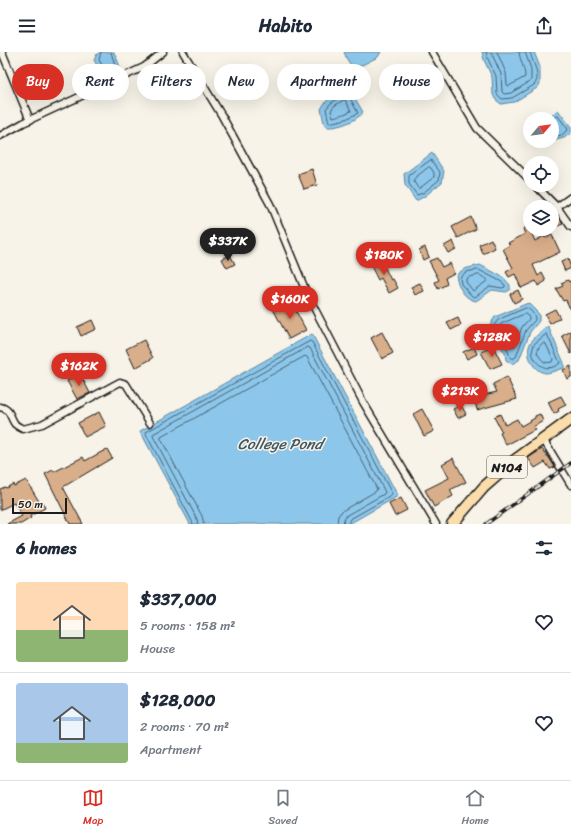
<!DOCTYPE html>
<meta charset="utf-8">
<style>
:root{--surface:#fff;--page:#f6f6f7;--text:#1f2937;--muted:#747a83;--line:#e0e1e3;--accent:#d93025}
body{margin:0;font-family:Sriracha,sans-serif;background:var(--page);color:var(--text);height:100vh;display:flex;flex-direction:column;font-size:15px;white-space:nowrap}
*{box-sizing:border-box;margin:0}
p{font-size:13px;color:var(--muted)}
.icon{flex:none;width:22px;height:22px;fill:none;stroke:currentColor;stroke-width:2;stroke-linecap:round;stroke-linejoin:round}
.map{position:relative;height:472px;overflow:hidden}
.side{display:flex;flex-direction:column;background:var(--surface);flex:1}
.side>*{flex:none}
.banner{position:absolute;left:12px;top:12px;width:547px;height:36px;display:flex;gap:8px}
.needle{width:26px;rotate:61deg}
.controls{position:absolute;left:523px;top:60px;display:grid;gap:8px}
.controls a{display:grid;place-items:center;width:36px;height:36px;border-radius:50%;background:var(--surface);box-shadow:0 4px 16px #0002;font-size:20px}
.scale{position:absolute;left:12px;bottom:10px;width:55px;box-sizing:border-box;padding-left:4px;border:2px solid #1c1c1c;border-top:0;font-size:11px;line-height:14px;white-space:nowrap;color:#1c1c1c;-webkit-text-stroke:3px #f7f3e8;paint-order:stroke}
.price{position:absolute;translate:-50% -34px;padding:0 9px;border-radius:14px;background:var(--accent);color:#fff;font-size:13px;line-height:26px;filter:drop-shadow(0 1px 2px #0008)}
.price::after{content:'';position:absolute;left:50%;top:24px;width:12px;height:9px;margin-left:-6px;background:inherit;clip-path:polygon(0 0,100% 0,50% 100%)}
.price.current{background:#222;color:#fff}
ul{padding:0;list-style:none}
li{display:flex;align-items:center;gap:12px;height:100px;padding:0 16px}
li+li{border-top:1px solid var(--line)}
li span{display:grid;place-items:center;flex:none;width:112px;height:80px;border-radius:4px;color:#555}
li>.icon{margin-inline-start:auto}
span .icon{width:48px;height:48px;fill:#fffc;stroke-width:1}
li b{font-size:17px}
h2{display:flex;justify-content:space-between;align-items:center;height:48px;padding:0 16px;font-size:17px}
.tag{padding:0 14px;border-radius:18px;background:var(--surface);box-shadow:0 4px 16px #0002;font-size:14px;line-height:36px}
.tag.current{background:var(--accent);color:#fff}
header{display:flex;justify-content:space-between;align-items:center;height:52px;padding:0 16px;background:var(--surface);font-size:18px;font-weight:700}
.tab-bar{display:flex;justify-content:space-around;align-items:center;height:56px;border-top:1px solid var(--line);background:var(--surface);font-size:11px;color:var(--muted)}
.tab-bar a{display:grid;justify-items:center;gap:2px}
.tab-bar .current{color:var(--accent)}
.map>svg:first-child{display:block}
.water{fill:#8cc7eb;stroke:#5f8398}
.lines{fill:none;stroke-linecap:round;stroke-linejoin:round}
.shore{stroke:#49606f;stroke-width:1}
.building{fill:#d9ae8a;stroke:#1c1c1c}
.minor-casing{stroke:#1c1c1c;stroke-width:9}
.trunk-casing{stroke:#1c1c1c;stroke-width:13}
.minor{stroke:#f7f3e8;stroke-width:6}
.trunk{stroke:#fbddab;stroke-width:10}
.rail-casing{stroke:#1c1c1c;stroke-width:3.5}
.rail{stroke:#f7f3e8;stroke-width:2;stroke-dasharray:6;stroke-linecap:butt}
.labels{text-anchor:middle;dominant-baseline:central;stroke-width:3;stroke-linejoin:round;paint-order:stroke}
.shield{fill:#f7f3e8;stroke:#5e5c59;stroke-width:1}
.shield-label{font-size:13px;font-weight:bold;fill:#1c1c1c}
.water-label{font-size:15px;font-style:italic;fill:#435864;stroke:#f7f3e8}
</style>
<header><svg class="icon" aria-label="menu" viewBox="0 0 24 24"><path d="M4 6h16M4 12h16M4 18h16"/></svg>Habito<svg class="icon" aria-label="share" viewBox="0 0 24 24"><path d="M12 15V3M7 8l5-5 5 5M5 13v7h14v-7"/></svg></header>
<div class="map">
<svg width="571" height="472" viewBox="0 0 571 472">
<rect width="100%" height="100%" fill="#f7f3e8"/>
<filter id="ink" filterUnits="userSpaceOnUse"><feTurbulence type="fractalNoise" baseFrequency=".025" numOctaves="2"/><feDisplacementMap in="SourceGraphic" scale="8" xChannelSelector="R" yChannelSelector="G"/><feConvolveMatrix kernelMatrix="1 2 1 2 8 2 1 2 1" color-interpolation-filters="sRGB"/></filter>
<g filter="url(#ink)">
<!-- water -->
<g class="water">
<path d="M101 0H114L121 17 118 22 108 27 103 24 94 8 97 2Z"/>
<path d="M344 0H381L378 5 358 15C349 15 347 7 344 0Z"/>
<path d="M482 0H534L540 15V32L537 36 514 50 501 52 496 48 493 43 492 25 484 8Z"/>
<path d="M345 36 353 43 363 60C357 69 338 76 327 75L324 71 321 57 326 49Z"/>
<path d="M558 58 571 75V81L564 86 549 90 548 89H552V67H546Z"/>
<path d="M432 101 444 119 442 130 425 144 416 149 405 133 404 122Z"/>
<path d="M480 213 503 225 510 233V238L506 240 492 238 476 249C464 247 458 235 456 223L464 217Z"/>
<path d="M528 251 539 262V269L530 280 519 308 512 312 506 308 505 301 489 277 491 271 495 265Z"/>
<path d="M548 274 564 311V316C559 317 551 321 546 321 533 320 525 302 530 292 533 285 543 279 548 274Z"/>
<path d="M312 282 398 444 349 472H190L140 379Z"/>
</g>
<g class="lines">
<!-- shore -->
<g class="shore">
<path d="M101 0 99 8 106 20 109 22 115 19 116 17 111 0"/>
<path d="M486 0 488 7 496 24 497 42 502 47 512 46 534 33C542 24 532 10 530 0"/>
<path d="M491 0 501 22 502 40 504 42 511 41 531 29V17L525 0"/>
<path d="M497 0 506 21 507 33 509 34 525 25C525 16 520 9 519 0"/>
<path d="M345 42 350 46 358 61 346 67 329 71 326 57 330 52Z"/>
<path d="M344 48 346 49 351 59 344 62 333 65 331 59 333 55Z"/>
<path d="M552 67 556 64H558L568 77 562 83 552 85"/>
<path d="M431 108 440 120 439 128 423 141 417 143 409 132V124Z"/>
<path d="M429 115 431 116 434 121V125L420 136H418L414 130V127Z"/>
<path d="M479 218 500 229 505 233V235L502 236 490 234 475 245 472 244 461 232 460 225 466 220Z"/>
<path d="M479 223 487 227V229L473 239 466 230V227L469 225Z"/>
<path d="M526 256C531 257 535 263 535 268L526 278 516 305 512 307 510 305 508 299 494 277V273L498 268Z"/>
<path d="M525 262 529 265V267L522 275 515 294 512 295 499 275 501 272Z"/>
<path d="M547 282 560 311C548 321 535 314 532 300L534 292 545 283Z"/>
<path d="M543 291 546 292 553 307 552 310C543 312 542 308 537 301L539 295Z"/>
<path d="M193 472 192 469 146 382V380L310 289 312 290 392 442 391 444 350 467 348 472"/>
<path d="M198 472 197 467 153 384V382L308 295 310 296 385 440 384 442 347 463 344 467 343 472"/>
<path d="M204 472 202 464 161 387V385L305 304 307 305 377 437 376 439 342 459 338 464 337 472"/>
</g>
</g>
<!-- building -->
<g class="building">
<path d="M312 117 317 133 304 137 298 122Z"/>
<path d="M557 162 563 172 555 175 552 169V164Z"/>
<path d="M471 165 476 177 458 186 452 175Z"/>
<path d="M530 173V178L535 189 544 184 545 186 552 183 560 200 533 213 538 224 542 221 546 229 538 234 536 229 521 236 515 222 509 225 506 220 513 216 503 197 510 193 508 191 525 182 523 177Z"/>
<path d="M491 187 495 196 483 202 479 193Z"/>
<path d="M453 189 456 197 448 201 444 194Z"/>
<path d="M425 195 429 205 423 208 419 198Z"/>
<path d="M230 203 235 212 227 216 222 207Z"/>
<path d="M437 206 442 215 450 211 454 221 445 226 447 232 438 237 435 230 439 228 429 209Z"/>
<path d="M568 207 571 216 565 219 561 210Z"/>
<path d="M381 208 391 228 393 227 398 236 389 241 381 226 378 228 371 214Z"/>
<path d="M568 228 569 230 571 229V259L566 248 563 249 556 237 563 234 561 231Z"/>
<path d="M420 231 424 239 415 243 411 235Z"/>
<path d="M518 238 522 247 514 251 510 242Z"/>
<path d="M290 248 306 278 289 287 273 257Z"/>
<path d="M555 257 560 266 550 272 545 262Z"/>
<path d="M458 266 461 273 451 278 447 271Z"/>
<path d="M92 268 96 277 81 284 77 275Z"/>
<path d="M571 279V302L562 284Z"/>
<path d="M382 280 393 301 382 307 371 286Z"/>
<path d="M144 288 153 306 135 316 126 297Z"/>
<path d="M493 294 502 312 490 317 481 300Z"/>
<path d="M474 295 477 302 467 307 463 300Z"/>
<path d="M571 314V325L567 327 563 318Z"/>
<path d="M80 322 90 341 77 347 67 329Z"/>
<path d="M507 325 517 347 477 358 474 345 497 340 493 332Z"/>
<path d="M561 344 566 353 558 357 559 359 554 362 548 350Z"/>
<path d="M461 353 466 362 458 366 453 357Z"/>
<path d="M422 357 434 379 424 384 413 362Z"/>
<path d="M99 360 106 374 85 385 78 371Z"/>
<path d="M500 362 505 373 517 367 521 374 535 366V364L540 362 543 369 533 375 535 378 506 393 500 381 502 380 494 365Z"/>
<path d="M107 397 112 406 63 435 83 472H70L45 422 53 418 54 420 83 405 85 409Z"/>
<path d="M542 397 547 404H548L555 415 550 417 545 410 535 416 528 406Z"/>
<path d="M453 406 466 430 450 438 453 444 434 455 425 438 449 426 442 412Z"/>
<path d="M26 428 40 451 42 450 45 456 30 464 31 466 21 472H7L22 464 14 451 0 458V437L5 435 6 436 13 432 14 434Z"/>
<path d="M401 446 407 458 395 464 389 452Z"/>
</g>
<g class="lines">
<defs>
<g id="minor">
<path d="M2 0 30 68"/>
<path d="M183 0 222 64 270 152 307 242 363 350 436 472"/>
<path d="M432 0 477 76 530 128"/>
<path d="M0 84 23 71 144 15 163 0"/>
<path d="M535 133 557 155 571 175"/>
<path d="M557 155 571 145"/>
<path d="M0 355C11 357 10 366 15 372 17 374 21 376 23 377L42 372 120 330 126 332 150 371"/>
<path d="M543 387 571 433"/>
</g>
<path id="trunk" d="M452 472 484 435 515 408 571 367"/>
</defs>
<!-- minor casing -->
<use href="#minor" class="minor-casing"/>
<!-- trunk casing -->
<use href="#trunk" class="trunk-casing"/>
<!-- minor -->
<use href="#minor" class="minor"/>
<!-- trunk -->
<use href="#trunk" class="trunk"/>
<defs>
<path id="rail" d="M486 472 571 411"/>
</defs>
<!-- rail casing -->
<use href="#rail" class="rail-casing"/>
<!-- rail -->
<use href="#rail" class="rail"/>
</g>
</g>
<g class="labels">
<!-- shield labels -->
<rect class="shield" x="487" y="404" width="40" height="22" rx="3"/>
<g class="shield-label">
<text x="507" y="415">N104</text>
</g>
<!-- water labels -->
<g class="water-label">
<text x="280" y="392">College Pond</text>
</g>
</g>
</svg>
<div class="controls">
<a><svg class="needle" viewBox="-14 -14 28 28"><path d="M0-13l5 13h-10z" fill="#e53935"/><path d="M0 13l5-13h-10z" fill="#747a83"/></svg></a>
<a><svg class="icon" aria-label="locate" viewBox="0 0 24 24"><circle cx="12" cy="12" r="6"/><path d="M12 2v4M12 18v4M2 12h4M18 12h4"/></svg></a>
<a><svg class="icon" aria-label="layers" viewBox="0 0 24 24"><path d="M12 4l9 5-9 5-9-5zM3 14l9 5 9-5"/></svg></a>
</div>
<div class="scale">50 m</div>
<b class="price current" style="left:228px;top:210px">$337K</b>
<b class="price" style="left:384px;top:224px">$180K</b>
<b class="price" style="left:290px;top:268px">$160K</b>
<b class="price" style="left:492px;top:306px">$128K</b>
<b class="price" style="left:79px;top:335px">$162K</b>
<b class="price" style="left:460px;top:360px">$213K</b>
<div class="banner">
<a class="tag current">Buy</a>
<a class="tag">Rent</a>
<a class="tag">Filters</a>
<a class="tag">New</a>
<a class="tag">Apartment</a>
<a class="tag">House</a>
</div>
</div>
<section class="side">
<h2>6 homes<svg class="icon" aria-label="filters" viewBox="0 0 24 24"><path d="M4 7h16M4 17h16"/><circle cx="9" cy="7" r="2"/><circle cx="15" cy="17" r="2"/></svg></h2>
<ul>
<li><span style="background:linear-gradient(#ffd9b3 60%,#8fb573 0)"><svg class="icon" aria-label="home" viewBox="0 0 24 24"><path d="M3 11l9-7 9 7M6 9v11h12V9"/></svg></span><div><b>$337,000</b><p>5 rooms · 158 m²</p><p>House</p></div><svg class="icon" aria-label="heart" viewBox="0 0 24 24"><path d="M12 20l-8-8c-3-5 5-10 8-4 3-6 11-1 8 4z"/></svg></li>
<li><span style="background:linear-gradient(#a9c7e8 75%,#8fb573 0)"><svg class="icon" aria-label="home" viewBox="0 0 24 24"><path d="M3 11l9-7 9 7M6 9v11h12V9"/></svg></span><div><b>$128,000</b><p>2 rooms · 70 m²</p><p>Apartment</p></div><svg class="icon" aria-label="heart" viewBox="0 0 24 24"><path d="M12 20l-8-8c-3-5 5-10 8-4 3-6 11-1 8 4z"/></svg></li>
</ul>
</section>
<nav class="tab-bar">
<a class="current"><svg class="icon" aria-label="map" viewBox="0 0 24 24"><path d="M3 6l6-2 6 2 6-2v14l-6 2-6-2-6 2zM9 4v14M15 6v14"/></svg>Map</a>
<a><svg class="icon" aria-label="saved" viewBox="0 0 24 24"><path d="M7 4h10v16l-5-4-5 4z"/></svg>Saved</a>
<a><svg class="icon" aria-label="home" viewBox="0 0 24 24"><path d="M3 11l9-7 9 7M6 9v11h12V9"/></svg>Home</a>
</nav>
